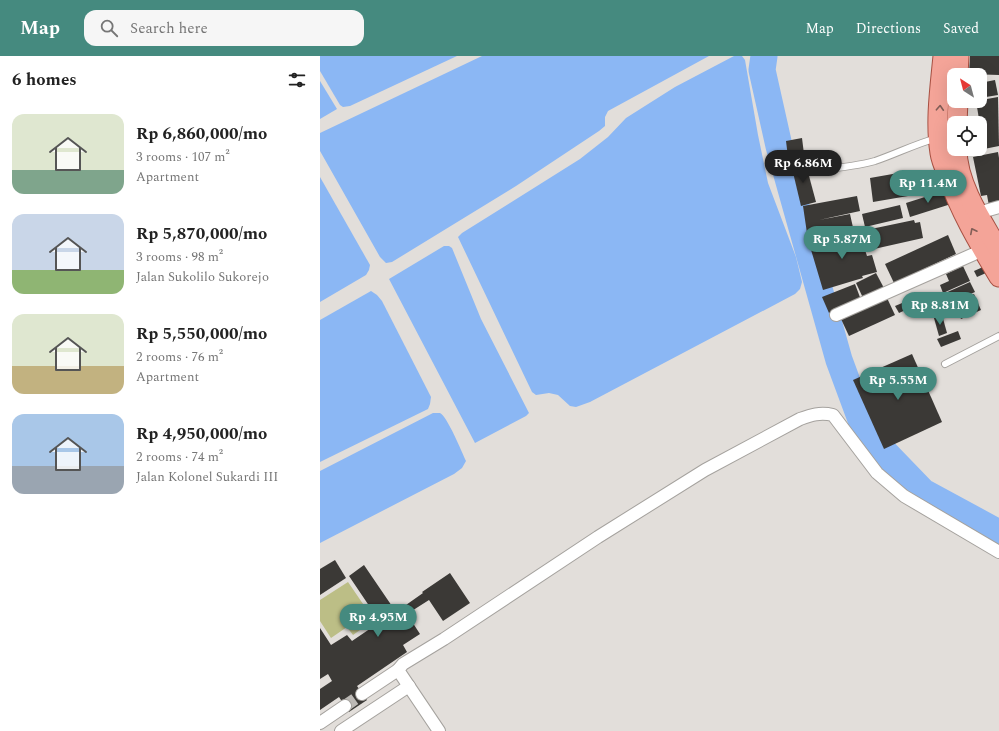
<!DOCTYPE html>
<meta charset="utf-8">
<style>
:root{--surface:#fff;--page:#f6f6f6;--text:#222;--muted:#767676;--accent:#458a7f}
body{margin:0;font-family:Spectral,serif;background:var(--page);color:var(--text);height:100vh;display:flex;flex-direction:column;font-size:15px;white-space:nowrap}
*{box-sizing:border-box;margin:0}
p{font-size:13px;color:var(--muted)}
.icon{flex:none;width:22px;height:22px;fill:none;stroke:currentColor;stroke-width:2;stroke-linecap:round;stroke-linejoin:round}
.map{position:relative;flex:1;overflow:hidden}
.side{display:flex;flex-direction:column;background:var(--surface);width:320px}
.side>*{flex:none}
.needle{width:26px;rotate:324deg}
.buttons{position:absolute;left:627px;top:12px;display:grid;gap:8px}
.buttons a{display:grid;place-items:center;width:40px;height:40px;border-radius:8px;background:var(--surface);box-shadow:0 4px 16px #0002;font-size:20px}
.price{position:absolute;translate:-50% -34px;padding:0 9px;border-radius:14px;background:var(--accent);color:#fff;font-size:13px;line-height:26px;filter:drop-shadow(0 1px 2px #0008)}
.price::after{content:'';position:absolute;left:50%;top:24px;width:12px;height:9px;margin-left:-6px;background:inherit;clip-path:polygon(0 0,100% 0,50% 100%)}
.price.current{background:#222;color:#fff}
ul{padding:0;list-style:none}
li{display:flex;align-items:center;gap:12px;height:100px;padding:0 12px}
li span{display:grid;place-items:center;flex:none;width:112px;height:80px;border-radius:12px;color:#555}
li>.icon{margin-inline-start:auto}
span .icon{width:48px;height:48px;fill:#fffc;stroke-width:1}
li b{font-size:17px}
h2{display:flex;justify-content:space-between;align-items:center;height:48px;padding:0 12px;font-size:17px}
header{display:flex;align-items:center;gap:24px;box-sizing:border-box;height:56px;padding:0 20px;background:var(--accent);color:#fff}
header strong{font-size:19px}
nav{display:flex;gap:22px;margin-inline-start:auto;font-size:14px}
.search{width:280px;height:36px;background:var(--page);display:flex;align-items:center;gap:10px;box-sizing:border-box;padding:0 14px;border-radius:12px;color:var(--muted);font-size:15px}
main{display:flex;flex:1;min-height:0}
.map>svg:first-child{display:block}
.green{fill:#bcbe86}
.water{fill:#8bb7f4}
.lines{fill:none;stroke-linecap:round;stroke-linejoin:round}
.river{stroke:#8bb7f4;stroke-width:27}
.building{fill:#3b3936}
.street-tunnel{stroke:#bcb9b5;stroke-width:12;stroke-dasharray:12 6;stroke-linecap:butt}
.lane-casing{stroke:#a5a29e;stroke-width:8}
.street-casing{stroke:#a5a29e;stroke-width:14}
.primary-casing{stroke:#a75042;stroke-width:21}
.lane{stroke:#fff;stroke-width:6}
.street{stroke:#fff;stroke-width:12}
.primary{stroke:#f4a498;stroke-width:19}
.oneway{stroke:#825e57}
</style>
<header>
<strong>Map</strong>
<div class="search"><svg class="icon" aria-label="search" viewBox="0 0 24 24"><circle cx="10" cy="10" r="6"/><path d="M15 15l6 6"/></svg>Search here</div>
<nav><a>Map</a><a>Directions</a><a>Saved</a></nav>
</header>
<main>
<section class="side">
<h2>6 homes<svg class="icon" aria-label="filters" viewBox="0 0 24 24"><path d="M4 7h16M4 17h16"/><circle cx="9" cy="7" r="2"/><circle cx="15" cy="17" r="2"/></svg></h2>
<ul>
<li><span style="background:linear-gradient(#dfe7d0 70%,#7fa58c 0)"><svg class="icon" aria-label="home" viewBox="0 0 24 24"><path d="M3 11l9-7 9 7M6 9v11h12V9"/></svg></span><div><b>Rp 6,860,000/mo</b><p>3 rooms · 107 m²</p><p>Apartment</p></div></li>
<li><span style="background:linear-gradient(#c9d6e8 70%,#8fb573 0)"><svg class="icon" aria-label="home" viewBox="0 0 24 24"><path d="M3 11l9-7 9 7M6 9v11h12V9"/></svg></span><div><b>Rp 5,870,000/mo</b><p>3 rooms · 98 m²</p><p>Jalan Sukolilo Sukorejo</p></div></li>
<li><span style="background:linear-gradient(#dfe7d0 65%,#c2b280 0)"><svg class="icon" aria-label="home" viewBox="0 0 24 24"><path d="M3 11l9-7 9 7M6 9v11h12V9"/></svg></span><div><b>Rp 5,550,000/mo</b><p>2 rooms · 76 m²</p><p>Apartment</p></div></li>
<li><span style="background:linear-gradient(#a9c7e8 65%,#9aa5b1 0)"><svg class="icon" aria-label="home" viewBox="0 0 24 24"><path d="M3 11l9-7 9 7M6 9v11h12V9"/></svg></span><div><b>Rp 4,950,000/mo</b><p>2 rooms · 74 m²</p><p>Jalan Kolonel Sukardi III</p></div></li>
</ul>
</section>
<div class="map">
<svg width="679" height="675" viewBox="0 0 679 675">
<rect width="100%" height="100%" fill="#e2deda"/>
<!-- green -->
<path class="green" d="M28 526 54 564 33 579 27 571 11 582 0 565V544Z"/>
<!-- water -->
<g class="water">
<path d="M0 0H137L30 50 23 51 20 49 0 15Z"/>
<path d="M162 0H389L288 55 285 61V70L279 75 196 130 72 206 66 207 60 201 0 95V77Z"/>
<path d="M414 0H422L425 4 438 79 448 127 476 201 482 226 480 233 475 238 270 346 256 351 250 350 238 339 229 337 216 339 212 336 138 181 142 177 260 103 288 81 306 62 355 31Z"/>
<path d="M0 25 17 53 0 63Z"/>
<path d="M0 121 50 209 49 214 46 219 0 246Z"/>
<path d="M124 190H129L132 192 161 263 209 357 206 360 155 387 69 223Z"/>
<path d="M51 235 57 239 62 245 111 341 110 348 108 353 0 406V264Z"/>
<path d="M113 357C115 357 117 357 120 357 127 360 142 396 146 405L142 412 134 418 0 487V415Z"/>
</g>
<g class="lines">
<!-- river -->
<path class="river" d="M444 0 442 14 459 90 519 304 546 377 603 436 679 477"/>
</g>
<!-- building -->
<g class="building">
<path d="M650 0H679V19L649 18Z"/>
<path d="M675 24 678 39 660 42V27Z"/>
<path d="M678 41 679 90 664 93 656 45Z"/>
<path d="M482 82 484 98 468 101 466 85Z"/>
<path d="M678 96 679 102V148L669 150 667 139 661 140 653 101Z"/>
<path d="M485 105 496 146 481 150 471 108Z"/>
<path d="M584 116 588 140 553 146 550 122Z"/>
<path d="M627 134 631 148 590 161 586 147Z"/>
<path d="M537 140 540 155 499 164 530 158 534 176 488 184 483 150Z"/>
<path d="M580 149 583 162 545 171 542 158Z"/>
<path d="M594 164 595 167 600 166 603 182 554 193 551 173Z"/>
<path d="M539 176 547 200 552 199 557 216 542 220 543 222 536 224 503 234 489 187Z"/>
<path d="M628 179 636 198 574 227 565 208Z"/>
<path d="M643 210 650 225 623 237 620 229 629 225 626 218Z"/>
<path d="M663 211 666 217 657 221 654 215Z"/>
<path d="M556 217 565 234 544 244 536 227Z"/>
<path d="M650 226 655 236 628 248 623 238Z"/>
<path d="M535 228 541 244 509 257 502 241Z"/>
<path d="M654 238 661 254 641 263 638 255 642 253 638 245Z"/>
<path d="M567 242 575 259 529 280 521 263Z"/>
<path d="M616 244 619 249 599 258 597 253Z"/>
<path d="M587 245 590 252 579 257 575 250Z"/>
<path d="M638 247 641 253 634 256 631 251Z"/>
<path d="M622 259 627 277 619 280 614 262Z"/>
<path d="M638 275 641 283 621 291 617 283Z"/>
<path d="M592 298 622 366 564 393 533 324Z"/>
<path d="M15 504 26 522 0 539V513Z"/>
<path d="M44 509 76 556 103 537 102 536 130 517 150 547 123 565 109 544 87 558 100 578 83 589 87 596 37 630 47 644 29 656 19 641 0 654V633L12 625 8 618 0 623V572L11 589 27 579 32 585 60 566 29 520Z"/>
</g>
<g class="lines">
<!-- street-tunnel -->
<path class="street-tunnel" d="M25 650 42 638"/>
<defs>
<g id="lane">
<path d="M499 114C518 112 537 110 555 105 576 98 595 88 617 82"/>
<path d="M625 308 679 280"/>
</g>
<g id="street">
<path d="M658 157 679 151"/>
<path d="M516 259 663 194"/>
<path d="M42 638 78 614"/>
<path d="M0 667 25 650"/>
<path d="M21 675 89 630"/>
<path d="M119 675 78 614 83 608 124 583 278 481 385 414 480 363C491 359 500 356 513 359L557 417 584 440 679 496"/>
</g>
<g id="primary">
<path d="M623 0C620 31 615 66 620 97 621 104 624 111 627 118 639 154 659 188 679 221"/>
<path d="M638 19 639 0"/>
<path d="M637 67 638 45"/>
<path d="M637 93C637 127 662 165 679 194"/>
</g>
</defs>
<!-- lane casing -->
<use href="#lane" class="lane-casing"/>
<!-- street casing -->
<use href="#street" class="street-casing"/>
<!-- primary casing -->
<use href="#primary" class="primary-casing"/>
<!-- lane -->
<use href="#lane" class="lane"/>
<!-- street -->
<use href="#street" class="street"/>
<!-- primary -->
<use href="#primary" class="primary"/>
</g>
<!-- one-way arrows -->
<defs><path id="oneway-chevron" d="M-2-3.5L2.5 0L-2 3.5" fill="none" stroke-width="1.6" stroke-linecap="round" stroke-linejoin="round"/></defs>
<g class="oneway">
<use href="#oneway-chevron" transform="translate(620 52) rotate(-87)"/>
<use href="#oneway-chevron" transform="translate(653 175) rotate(-117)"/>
</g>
</svg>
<div class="buttons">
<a><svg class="needle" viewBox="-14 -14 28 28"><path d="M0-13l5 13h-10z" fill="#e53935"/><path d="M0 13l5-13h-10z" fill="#767676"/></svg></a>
<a><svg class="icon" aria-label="locate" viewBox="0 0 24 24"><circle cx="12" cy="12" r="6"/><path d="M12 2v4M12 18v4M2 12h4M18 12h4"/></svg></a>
</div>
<b class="price current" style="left:483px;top:128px">Rp 6.86M</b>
<b class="price" style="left:608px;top:148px">Rp 11.4M</b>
<b class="price" style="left:522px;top:204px">Rp 5.87M</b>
<b class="price" style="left:620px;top:270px">Rp 8.81M</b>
<b class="price" style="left:578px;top:345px">Rp 5.55M</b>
<b class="price" style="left:58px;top:582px">Rp 4.95M</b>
</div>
</main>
